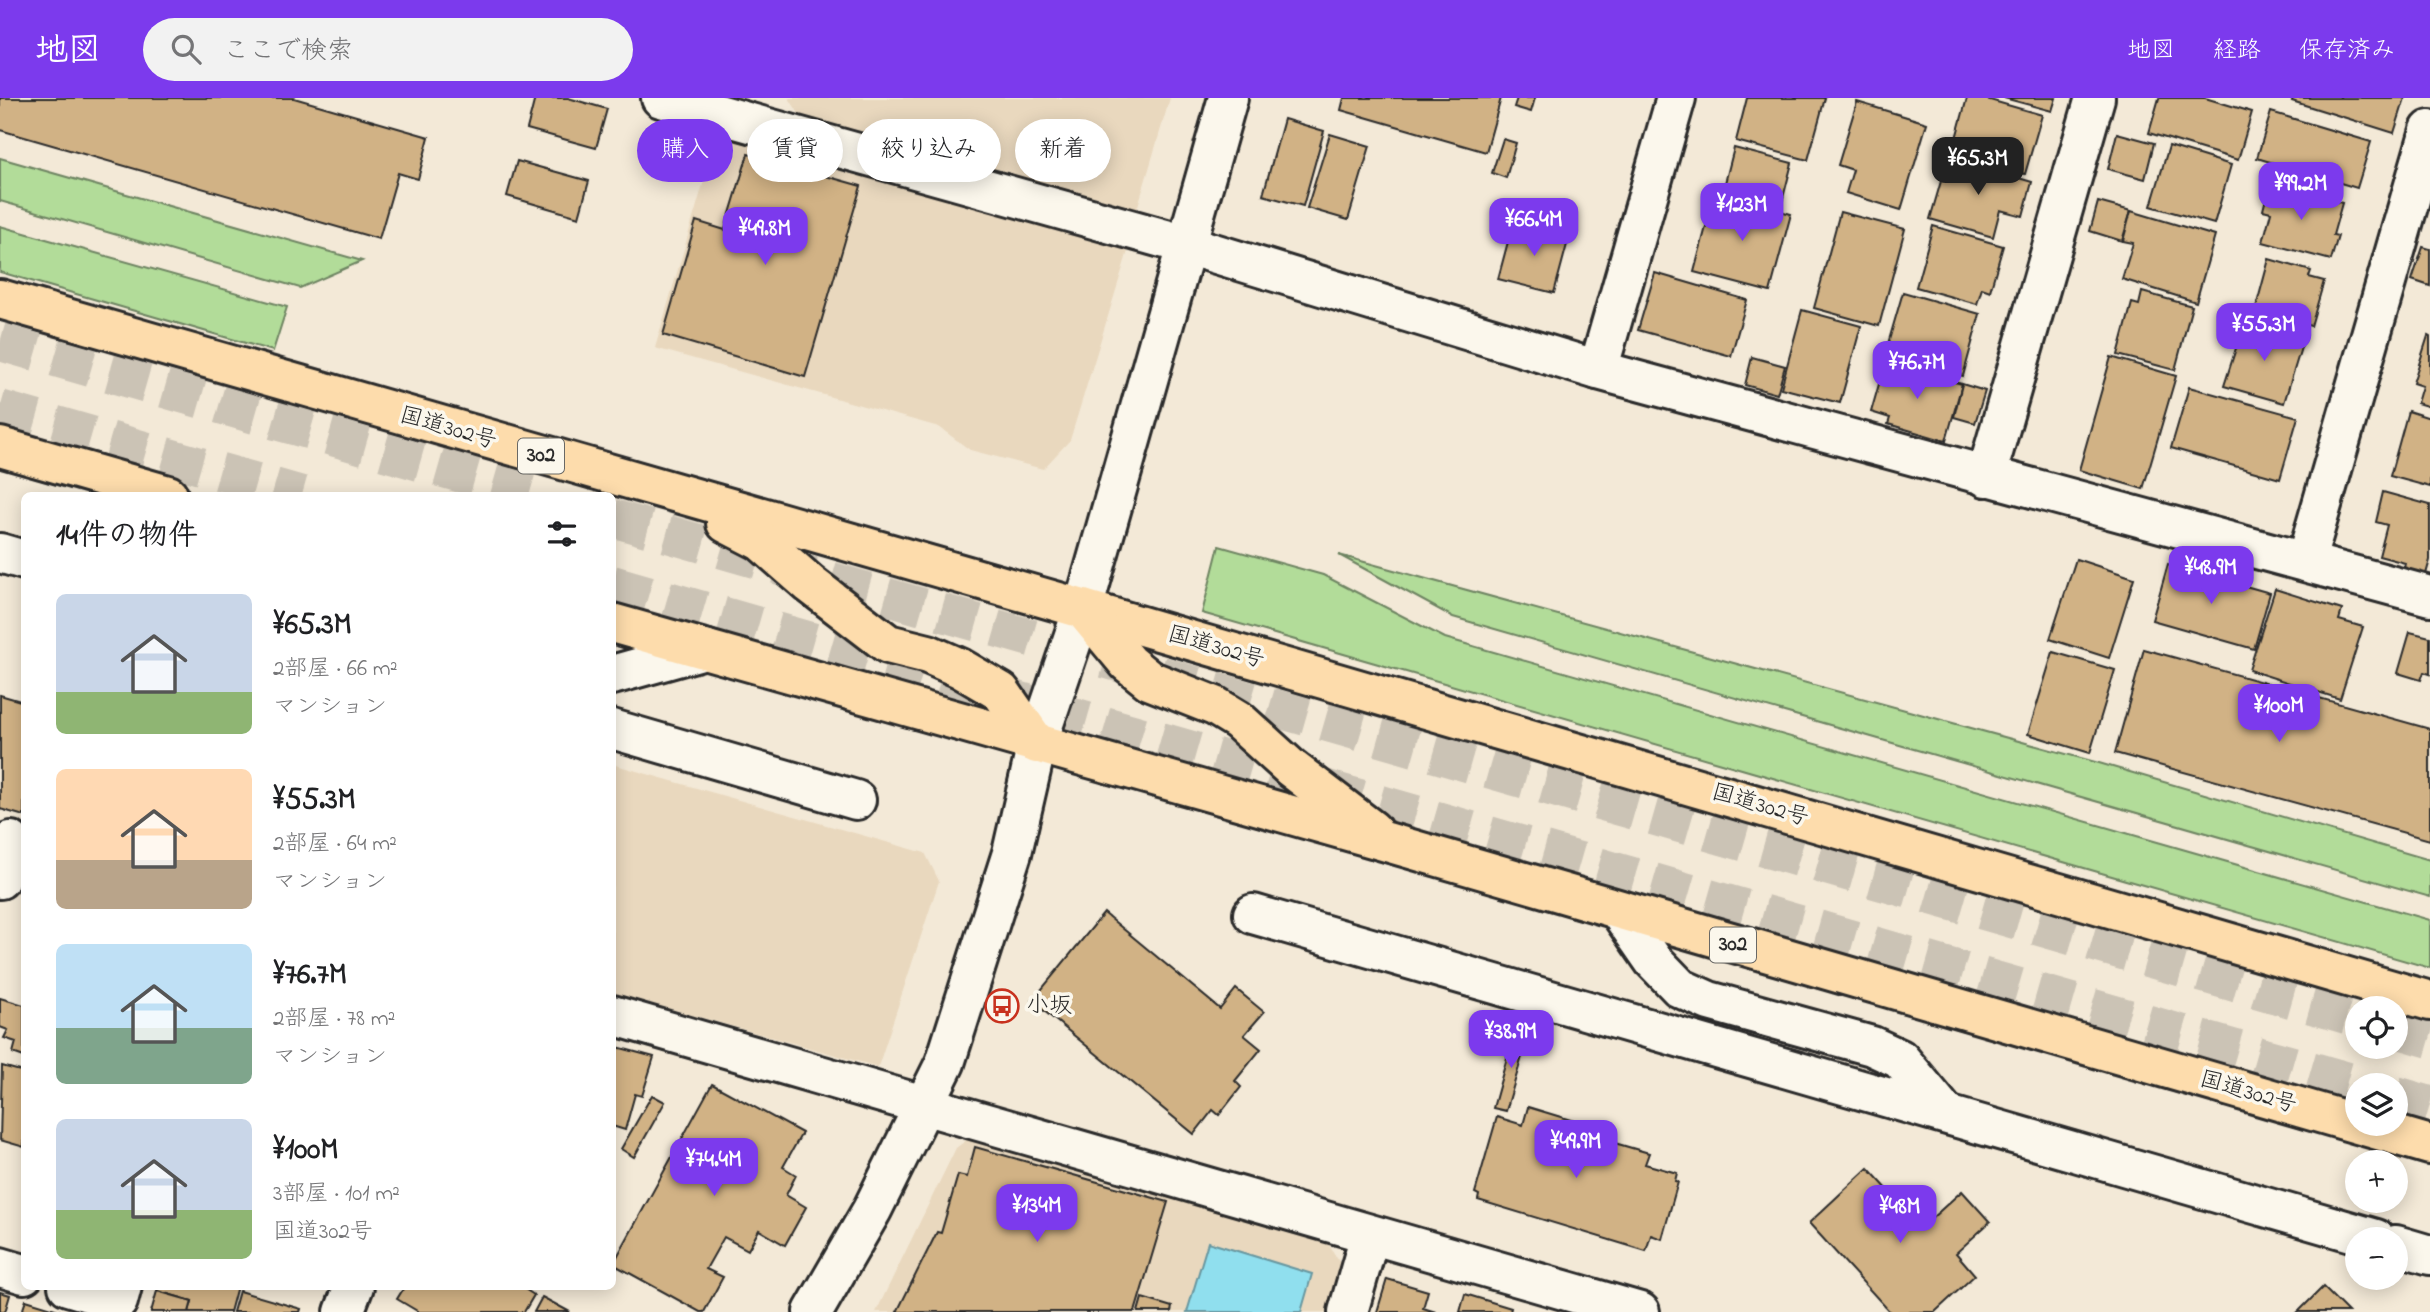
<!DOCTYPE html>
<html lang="ja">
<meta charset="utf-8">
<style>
:root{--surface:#fff;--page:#f2f2f2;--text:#202124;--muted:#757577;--accent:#7c3aed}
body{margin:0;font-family:"Indie Flower","Klee One",sans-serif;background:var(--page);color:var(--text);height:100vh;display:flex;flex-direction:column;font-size:26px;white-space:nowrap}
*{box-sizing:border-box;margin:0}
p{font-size:23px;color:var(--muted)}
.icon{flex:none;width:38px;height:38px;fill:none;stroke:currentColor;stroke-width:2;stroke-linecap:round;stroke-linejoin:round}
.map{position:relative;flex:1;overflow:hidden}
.side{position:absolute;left:21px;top:394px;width:595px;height:798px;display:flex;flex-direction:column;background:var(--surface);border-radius:10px;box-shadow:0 4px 18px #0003}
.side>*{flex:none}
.hud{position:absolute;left:637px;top:21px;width:665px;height:63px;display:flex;gap:14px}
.buttons{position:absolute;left:2345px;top:898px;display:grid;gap:14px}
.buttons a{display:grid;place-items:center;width:63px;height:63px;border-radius:50%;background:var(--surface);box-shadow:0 4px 18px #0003;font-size:35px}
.price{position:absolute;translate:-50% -60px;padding:0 16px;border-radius:14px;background:var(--accent);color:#fff;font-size:23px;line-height:46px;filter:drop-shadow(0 2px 4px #0008)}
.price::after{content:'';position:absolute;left:50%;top:42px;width:21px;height:16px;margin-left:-10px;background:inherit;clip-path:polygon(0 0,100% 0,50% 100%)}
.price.active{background:#222;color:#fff}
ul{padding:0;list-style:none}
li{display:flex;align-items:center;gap:21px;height:175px;padding:0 35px}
li span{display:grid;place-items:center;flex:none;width:196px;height:140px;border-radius:10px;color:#555}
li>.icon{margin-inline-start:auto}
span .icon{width:84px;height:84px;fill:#fffc;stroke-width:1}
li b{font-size:30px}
h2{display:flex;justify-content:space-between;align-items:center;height:84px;padding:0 35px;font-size:30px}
.pill{padding:0 24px;border-radius:32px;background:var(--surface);box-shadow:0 4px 18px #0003;font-size:24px;line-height:63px}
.pill.active{background:var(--accent);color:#fff}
header{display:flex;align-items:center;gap:42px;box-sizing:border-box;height:98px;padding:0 35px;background:var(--accent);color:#fff}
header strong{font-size:33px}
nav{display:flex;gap:38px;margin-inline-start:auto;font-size:24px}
.search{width:490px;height:63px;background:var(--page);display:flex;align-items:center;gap:18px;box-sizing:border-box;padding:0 24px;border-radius:38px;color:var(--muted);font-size:26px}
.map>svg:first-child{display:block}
.built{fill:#e9d8be}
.green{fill:#b2dc99;stroke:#6e8462;stroke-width:2}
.water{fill:#90dfee;stroke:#6897a0;stroke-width:2}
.building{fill:#d1b285;stroke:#2b2b2b;stroke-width:2}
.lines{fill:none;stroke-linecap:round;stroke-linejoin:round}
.highway-tunnel{stroke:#cbc3b5;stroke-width:38;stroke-dasharray:38 19;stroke-linecap:butt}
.street-casing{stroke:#2b2b2b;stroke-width:44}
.secondary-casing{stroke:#2b2b2b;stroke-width:44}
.highway-casing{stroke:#2b2b2b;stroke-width:44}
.street{stroke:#fbf7ec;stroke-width:38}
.secondary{stroke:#fbf7ec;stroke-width:38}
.highway{stroke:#fddcac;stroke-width:38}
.labels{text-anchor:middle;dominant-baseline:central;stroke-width:7;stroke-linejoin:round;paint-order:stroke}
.shield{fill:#fbf7ec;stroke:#696865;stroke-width:2}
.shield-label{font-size:21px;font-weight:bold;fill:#2b2b2b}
.street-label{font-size:23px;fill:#2b2b2b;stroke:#fbf7ec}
.poi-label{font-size:23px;fill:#2b2b2b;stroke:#fbf7ec;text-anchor:start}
</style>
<header>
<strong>地図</strong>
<div class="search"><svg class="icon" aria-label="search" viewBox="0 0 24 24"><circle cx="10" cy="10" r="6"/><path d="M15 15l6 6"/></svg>ここで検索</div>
<nav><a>地図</a><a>経路</a><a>保存済み</a></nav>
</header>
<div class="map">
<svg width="2430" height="1214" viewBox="0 0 2430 1214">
<rect width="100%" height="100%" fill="#f3e9d7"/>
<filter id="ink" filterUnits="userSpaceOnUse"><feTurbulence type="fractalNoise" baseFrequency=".0143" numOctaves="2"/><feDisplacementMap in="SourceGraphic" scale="14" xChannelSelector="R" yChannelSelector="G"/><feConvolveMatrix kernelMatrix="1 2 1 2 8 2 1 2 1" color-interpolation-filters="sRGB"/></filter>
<g filter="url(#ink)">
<!-- built -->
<g class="built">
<path d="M789 0H1170L1135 118 803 22Z"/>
<path d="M719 32 1128 153 1070 342 1043 371 970 352 939 329 655 250Z"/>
<path d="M612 666 925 755 939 783 878 969 613 895Z"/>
<path d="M973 1037 1326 1142 1341 1167 1328 1214H876L956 1050Z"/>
</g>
<!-- green -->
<g class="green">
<path d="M0 60 362 163 300 190 0 103Z"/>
<path d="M0 128 287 209 273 253 0 174Z"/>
<path d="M1219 448 1323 477 1445 540 2430 822V870L1202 515Z"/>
<path d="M1339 457 2099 665 2430 762V799L1453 519Z"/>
</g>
<!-- water -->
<path class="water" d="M1208 1144 1312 1176 1301 1214H1187Z"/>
<!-- building -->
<g class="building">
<path d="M0 0H294L429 39 418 81 398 75 379 141 0 32Z"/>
<path d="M535 0H568L607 11 596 50 527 31Z"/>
<path d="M1344 0H1501L1486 54 1341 12Z"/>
<path d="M1517 0H1535L1531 14 1514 9Z"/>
<path d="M1747 0H1825L1808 62 1736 43Z"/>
<path d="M1967 0H1983L2042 17 2025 76 1952 55Z"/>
<path d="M2004 0H2056L2052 13Z"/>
<path d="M2159 0H2205L2252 14 2238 62 2149 35Z"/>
<path d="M2293 0H2405L2394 35 2292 3Z"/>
<path d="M1857 4 1927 25 1901 112 1846 95 1853 72 1838 67Z"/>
<path d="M2271 14 2371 44 2357 90 2257 60Z"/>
<path d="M1284 21 1324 33 1303 108 1263 97Z"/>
<path d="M2117 35 2154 45 2145 81 2108 71Z"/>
<path d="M1330 36 1370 48 1348 122 1307 110Z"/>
<path d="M1503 41 1516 45 1506 80 1492 75Z"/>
<path d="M2169 48 2231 67 2214 126 2151 108Z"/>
<path d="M1734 50 1792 65 1782 104 1724 89Z"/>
<path d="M748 56 861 88 805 279 663 237 696 123 725 132Z"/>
<path d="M1948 59 2032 84 2023 118 2000 112 1993 139 1930 121Z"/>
<path d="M517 63 589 83 579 119 507 98Z"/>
<path d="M2270 85 2342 105 2333 137 2338 138 2331 162 2263 144 2271 114 2263 112Z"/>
<path d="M1715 95 1791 116 1770 194 1694 174Z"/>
<path d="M2098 104 2131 113 2122 143 2090 133Z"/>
<path d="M2131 113 2215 138 2196 204 2122 181 2133 145 2123 143Z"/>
<path d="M1840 114 1905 131 1879 228 1814 210Z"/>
<path d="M1513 125 1569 139 1554 195 1498 181Z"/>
<path d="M1933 128 2003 148 1990 193 1982 190 1977 206 1916 189Z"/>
<path d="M2423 149 2430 151V188L2412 182Z"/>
<path d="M2269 161 2311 173 2309 179 2324 183 2311 228 2255 213Z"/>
<path d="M1655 175 1747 202 1731 258 1638 232Z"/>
<path d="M1903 194 1980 216 1963 278 1885 256Z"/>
<path d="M2142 194 2192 208 2175 272 2118 257 2132 205 2139 207Z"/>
<path d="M1802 212 1861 228 1840 305 1781 290Z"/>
<path d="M2244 225 2303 243 2284 305 2224 288Z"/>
<path d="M2428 238 2430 239V309L2417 305 2422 288 2413 285Z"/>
<path d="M1752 259 1785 268 1777 296 1745 287Z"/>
<path d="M2111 259 2176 278 2143 391 2079 372Z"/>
<path d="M1885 265 1962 286 1946 343 1888 326 1890 320 1871 314Z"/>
<path d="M1962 286 1985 293 1975 325 1954 319Z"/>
<path d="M2189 289 2298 319 2280 381 2171 350Z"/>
<path d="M2408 313 2430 320V389L2390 378Z"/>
<path d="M2383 394 2430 407V462L2426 476 2404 470 2405 465 2379 458 2387 427 2376 424Z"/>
<path d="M2076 461 2134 480 2109 560 2050 541Z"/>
<path d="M2168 466 2270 495 2254 551 2152 522Z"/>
<path d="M2275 491 2342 512 2339 522 2363 529 2340 601 2249 572Z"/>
<path d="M2410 534 2430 539V576L2424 574 2421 582 2398 575Z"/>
<path d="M2144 551 2430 631V742L2115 655Z"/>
<path d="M2053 554 2115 572 2090 655 2028 636Z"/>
<path d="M0 597 24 604V718L0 711Z"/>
<path d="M1104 815 1220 911 1236 891 1264 914 1244 937 1261 951 1235 983 1241 989 1219 1017 1213 1012 1194 1036 1032 903Z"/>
<path d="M0 900 24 907V959L13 955 16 944 4 940 8 932 0 929Z"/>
<path d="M1515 931 1529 935 1506 1013 1493 1010Z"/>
<path d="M617 949 654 959 642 998 635 996 625 1032 612 1028V965Z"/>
<path d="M2 968 24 974V1049L0 1042Z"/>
<path d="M712 986 802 1035 783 1069 796 1077 786 1097 806 1109 785 1147 759 1132 748 1152 724 1139 706 1171 723 1179 704 1214H700L613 1166Z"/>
<path d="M652 997 665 1004 634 1059 621 1051Z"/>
<path d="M1528 1009 1597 1030 1594 1039 1649 1055 1645 1066 1677 1075 1675 1083 1678 1084 1662 1141 1651 1137 1646 1153 1478 1102 1479 1097 1475 1095 1497 1019 1523 1027Z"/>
<path d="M975 1049 1168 1104 1135 1214H897L937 1134 941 1135 958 1077 967 1079Z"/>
<path d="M1868 1070 1922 1129 1962 1093 1990 1124 1956 1155 1975 1177 1935 1214H1890L1809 1125Z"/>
<path d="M1387 1181 1428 1193 1423 1210 1436 1214H1377Z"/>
<path d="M159 1188H237L230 1214H189L192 1203 157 1193Z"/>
<path d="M405 1188H520L534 1197 524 1214H419L397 1201Z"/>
<path d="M2323 1189 2348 1214H2298Z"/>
<path d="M157 1193 192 1203 189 1214H151Z"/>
<path d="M239 1193 301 1211 300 1214H233Z"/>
<path d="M0 1194 10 1197 5 1214H0Z"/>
<path d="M1465 1196 1511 1210 1510 1214H1460Z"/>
<path d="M542 1199 570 1214H534Z"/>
<path d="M1142 1200 1172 1209 1171 1214H1138Z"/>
<path d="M26 1202 59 1212 58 1214H22Z"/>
</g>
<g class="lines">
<!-- highway-tunnel -->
<g class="highway-tunnel">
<path d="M0 244 535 397"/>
<path d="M0 311 302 397"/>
<path d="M612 420 2357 920"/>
<path d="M612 486 2362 987"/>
<path d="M2396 931 2430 941"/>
<path d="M2396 997 2430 1007"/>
</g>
<defs>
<g id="street">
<path d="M661 0 1187 147 1598 272 2430 498"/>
<path d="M1598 272 1676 0"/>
<path d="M1986 379 2095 0"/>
<path d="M0 455 24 462"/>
<path d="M2306 462 2430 32"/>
<path d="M612 577 705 551"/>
<path d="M612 631 856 702"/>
<path d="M0 781 11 743"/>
<path d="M1619 813 1653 862 1680 890 1709 903 1872 948 1900 961 1946 1016"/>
<path d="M1253 816 2376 1141"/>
<path d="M612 917 1640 1214"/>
<path d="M2396 1147 2430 1157"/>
<path d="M0 1169 24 1176"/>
<path d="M68 1188 118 1203 122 1188"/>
<path d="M344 1214 354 1188"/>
<path d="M1348 1214 1370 1137"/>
</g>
<path id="secondary" d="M813 1214 872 1112 945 965 1012 755 1037 646 1083 511 1228 0"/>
<g id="highway">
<path d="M0 201 1083 511 2430 903"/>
<path d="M0 349 168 397"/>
<path d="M726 425 761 443 810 486 888 546 928 556 960 570 1001 594 1037 646"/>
<path d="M1083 511 1128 565 1149 582 1215 608 1238 622 1291 670 1372 732"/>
<path d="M612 525 1387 744 2430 1047"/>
</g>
</defs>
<!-- street casing -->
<use href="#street" class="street-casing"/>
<!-- secondary casing -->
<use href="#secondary" class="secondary-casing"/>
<!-- highway casing -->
<use href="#highway" class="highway-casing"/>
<!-- street -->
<use href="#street" class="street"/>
<!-- secondary -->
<use href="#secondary" class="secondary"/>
<!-- highway -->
<use href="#highway" class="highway"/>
</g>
</g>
<!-- icons -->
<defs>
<symbol id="bus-ring" viewBox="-11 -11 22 22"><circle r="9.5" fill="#fbf7ec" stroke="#c8321e" stroke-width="1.5"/><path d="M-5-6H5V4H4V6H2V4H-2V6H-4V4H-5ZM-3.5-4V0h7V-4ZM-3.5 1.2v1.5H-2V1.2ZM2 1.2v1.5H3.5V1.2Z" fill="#c8321e"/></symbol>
</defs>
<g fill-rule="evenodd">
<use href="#bus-ring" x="983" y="889" width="38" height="38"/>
</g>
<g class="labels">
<!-- shield labels -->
<g class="shield">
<rect x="518" y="340.5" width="46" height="35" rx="5"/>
<rect x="1710" y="829.5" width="46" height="35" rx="5"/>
</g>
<g class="shield-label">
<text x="541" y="358">302</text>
<text x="1733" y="847">302</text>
</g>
<!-- street labels -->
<g class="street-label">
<text transform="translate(448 331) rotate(16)">国道302号</text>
<text transform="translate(1216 550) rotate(16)">国道302号</text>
<text transform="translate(1760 708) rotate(16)">国道302号</text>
<text transform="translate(2248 995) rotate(16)">国道302号</text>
</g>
<!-- poi labels -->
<g class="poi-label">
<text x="1026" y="908">小坂</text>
</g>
</g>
</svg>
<div class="buttons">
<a><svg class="icon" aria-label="locate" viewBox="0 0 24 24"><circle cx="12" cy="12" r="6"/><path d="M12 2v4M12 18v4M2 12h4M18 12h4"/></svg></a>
<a><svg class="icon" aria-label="layers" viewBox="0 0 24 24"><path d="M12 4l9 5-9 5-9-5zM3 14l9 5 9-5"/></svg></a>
<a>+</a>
<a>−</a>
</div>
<b class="price active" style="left:1978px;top:99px">¥65.3M</b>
<b class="price" style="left:2301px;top:124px">¥99.2M</b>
<b class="price" style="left:1742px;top:145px">¥123M</b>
<b class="price" style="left:1534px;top:160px">¥66.4M</b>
<b class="price" style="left:765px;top:169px">¥49.8M</b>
<b class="price" style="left:2264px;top:265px">¥55.3M</b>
<b class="price" style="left:1917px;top:303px">¥76.7M</b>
<b class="price" style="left:2211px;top:508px">¥48.9M</b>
<b class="price" style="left:2279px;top:646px">¥100M</b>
<b class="price" style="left:1511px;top:972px">¥38.9M</b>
<b class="price" style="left:1576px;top:1082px">¥49.9M</b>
<b class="price" style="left:714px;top:1100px">¥74.4M</b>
<b class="price" style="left:1037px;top:1146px">¥134M</b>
<b class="price" style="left:1900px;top:1147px">¥48M</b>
<div class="hud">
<a class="pill active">購入</a>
<a class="pill">賃貸</a>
<a class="pill">絞り込み</a>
<a class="pill">新着</a>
</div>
<section class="side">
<h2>14件の物件<svg class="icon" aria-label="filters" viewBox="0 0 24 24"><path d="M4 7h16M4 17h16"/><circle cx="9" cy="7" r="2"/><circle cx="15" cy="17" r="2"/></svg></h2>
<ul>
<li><span style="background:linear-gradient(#c9d6e8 70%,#8fb573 0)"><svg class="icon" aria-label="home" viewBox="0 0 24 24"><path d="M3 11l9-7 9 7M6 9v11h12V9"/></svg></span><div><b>¥65.3M</b><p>2部屋 · 66 m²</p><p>マンション</p></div></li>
<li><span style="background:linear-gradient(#ffd9b3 65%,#b9a48a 0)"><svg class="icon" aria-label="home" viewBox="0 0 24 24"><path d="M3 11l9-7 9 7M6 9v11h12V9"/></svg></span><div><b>¥55.3M</b><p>2部屋 · 64 m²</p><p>マンション</p></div></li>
<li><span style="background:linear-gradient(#bfe0f5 60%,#7fa58c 0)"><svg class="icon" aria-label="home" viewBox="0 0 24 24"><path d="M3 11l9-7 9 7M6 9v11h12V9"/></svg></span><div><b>¥76.7M</b><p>2部屋 · 78 m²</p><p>マンション</p></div></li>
<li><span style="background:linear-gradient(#c9d6e8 65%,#8fb573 0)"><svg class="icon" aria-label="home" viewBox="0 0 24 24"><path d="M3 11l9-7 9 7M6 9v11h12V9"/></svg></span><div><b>¥100M</b><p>3部屋 · 101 m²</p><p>国道302号</p></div></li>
</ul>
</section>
</div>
